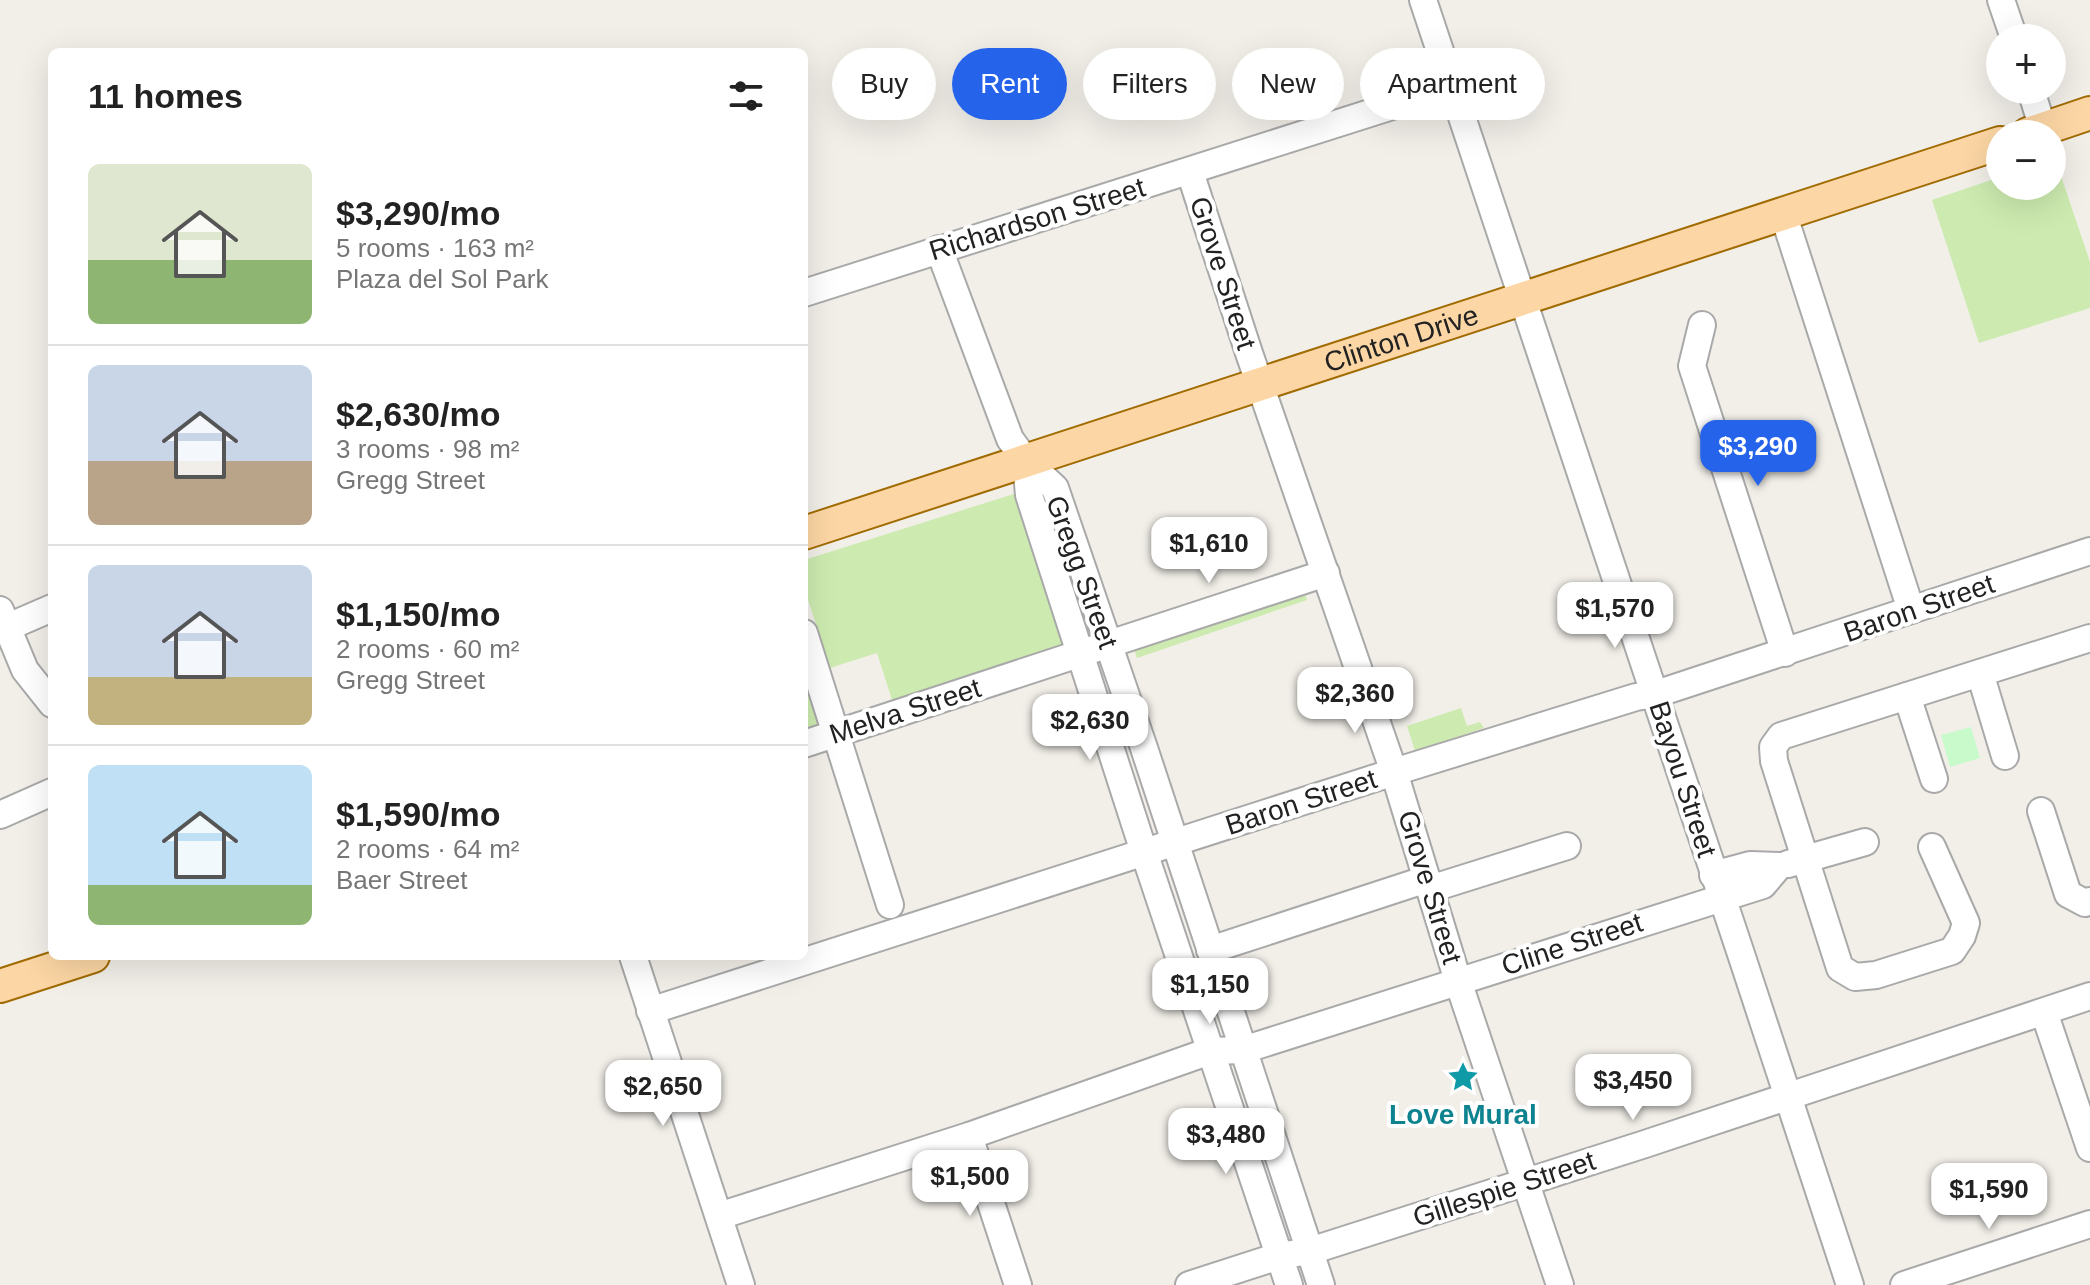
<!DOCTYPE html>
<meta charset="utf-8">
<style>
:root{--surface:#fff;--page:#f2f2f2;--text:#222;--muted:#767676;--line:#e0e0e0;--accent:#2563eb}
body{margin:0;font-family:Arial,sans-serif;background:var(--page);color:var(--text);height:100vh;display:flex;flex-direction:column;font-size:30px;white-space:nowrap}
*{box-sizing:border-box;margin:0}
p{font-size:26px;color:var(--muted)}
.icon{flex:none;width:44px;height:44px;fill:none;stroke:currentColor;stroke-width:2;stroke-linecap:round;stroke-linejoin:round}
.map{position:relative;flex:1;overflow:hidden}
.side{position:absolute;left:48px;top:48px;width:760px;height:912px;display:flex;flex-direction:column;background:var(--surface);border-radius:12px;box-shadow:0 8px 32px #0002}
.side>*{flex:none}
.banner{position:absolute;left:832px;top:48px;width:760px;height:72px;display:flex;gap:16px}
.tools{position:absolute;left:1986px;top:24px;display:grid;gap:16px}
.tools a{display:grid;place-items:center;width:80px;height:80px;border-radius:50%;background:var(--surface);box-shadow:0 8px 32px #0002;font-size:40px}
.price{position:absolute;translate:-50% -68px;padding:0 18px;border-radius:16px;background:#fff;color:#222;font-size:26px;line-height:52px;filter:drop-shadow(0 2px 4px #0008)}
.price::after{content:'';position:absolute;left:50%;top:48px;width:24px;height:18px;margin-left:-12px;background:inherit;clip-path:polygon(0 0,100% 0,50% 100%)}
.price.selected{background:var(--accent);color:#fff}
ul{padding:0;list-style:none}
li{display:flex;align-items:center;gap:24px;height:200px;padding:0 40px}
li+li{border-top:2px solid var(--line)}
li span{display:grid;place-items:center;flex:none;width:224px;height:160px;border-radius:12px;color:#555}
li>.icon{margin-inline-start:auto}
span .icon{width:96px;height:96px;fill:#fffc;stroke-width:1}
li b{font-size:34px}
h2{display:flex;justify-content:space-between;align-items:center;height:96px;padding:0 40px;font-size:34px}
.chip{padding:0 28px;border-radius:36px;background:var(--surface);box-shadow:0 8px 32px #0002;font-size:28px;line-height:72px}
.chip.selected{background:var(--accent);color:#fff}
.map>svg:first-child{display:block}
.grass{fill:#cdebb0}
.park{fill:#c8facc}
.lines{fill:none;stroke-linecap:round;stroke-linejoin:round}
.minor-casing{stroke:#a9a9a9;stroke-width:30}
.major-casing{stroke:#a06b00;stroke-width:36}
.minor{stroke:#fff;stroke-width:26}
.major{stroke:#fcd6a4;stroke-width:32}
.labels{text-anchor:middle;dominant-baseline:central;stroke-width:8;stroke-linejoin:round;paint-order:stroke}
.street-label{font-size:28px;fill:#222;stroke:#fff}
.culture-label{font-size:28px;font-weight:bold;fill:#0d838f;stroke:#fff}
</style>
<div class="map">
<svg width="2090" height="1285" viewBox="0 0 2090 1285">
<rect width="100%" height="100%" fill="#f2efe9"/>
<!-- grass -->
<g class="grass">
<path d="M2055 158 2090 262V308L1979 343 1932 200 2000 177V186H2052V159Z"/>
<path d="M1017 493 1067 649 893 703 877 653 830 668 804 587V560Z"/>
<path d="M1302 585 1307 600 1137 658 1132 644Z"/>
<path d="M804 673 822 729 804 734Z"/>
<path d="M1461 708 1467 726 1480 722 1484 728 1415 751 1407 726Z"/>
</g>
<!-- park -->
<path class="park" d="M1971 727 1980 758 1950 767 1941 735Z"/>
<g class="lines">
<defs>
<g id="minor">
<path d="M1423 0C1565 429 1710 856 1850 1285"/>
<path d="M2001 0 2014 38"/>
<path d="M2031 90 2043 129"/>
<path d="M1190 172 1249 353 1394 772 1458 981 1560 1285"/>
<path d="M1783 213 1911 610"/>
<path d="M939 249 1010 439 1026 461 1055 488 1144 748 1321 1285"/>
<path d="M804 293 1452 87"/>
<path d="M1702 325 1692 366 1785 653"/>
<path d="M1026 461 1029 495 1144 852 1289 1285"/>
<path d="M0 610 25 670 52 704"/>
<path d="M8 627 52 608"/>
<path d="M804 633 890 905"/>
<path d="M1980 673 2005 756"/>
<path d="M1907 696 1934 779"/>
<path d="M804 744 1326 573"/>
<path d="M2041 811 2068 894 2085 903 2090 901"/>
<path d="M0 815 52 792"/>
<path d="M1932 847 1966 923 1962 936 1952 951 1876 975 1855 977 1840 968 1774 761 1773 747 1781 736 2090 638"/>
<path d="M1788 864 1865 842"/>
<path d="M1430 889 1567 846"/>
<path d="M1210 950 1427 879"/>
<path d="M633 956 741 1285"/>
<path d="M650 1011 1394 772 1636 697 1656 694 2090 551"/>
<path d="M2044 1012 2090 1148"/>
<path d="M969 1136 1018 1285"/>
<path d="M719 1216 969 1136 1210 1051 1243 1050 1763 885 1779 866 1750 865 1713 875"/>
<path d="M1189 1285 1279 1256 1310 1251 1645 1144 2090 996"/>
<path d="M1904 1285 2090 1224"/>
</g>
<g id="major">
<path d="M2028 134 2090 113"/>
<path id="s1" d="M804 533 2000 143"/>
<path d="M0 986 93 956"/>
</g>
</defs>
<!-- minor casing -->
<use href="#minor" class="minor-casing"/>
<!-- major casing -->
<use href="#major" class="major-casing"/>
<!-- minor -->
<use href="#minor" class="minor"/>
<!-- major -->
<use href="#major" class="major"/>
</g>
<!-- icons -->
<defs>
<symbol id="sight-bare" viewBox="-9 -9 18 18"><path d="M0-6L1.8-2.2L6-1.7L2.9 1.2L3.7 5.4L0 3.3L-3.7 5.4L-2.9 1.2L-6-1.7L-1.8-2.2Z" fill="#0f9aa8" stroke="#fff" stroke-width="2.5" paint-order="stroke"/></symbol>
</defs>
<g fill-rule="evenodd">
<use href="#sight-bare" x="1441" y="1055" width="44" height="44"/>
</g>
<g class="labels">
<!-- street labels -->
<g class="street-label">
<text transform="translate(1037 219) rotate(-17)">Richardson Street</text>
<text transform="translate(1223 273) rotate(72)">Grove Street</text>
<text stroke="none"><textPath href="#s1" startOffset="628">Clinton Drive</textPath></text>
<text transform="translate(1082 572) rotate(70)">Gregg Street</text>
<text transform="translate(1919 608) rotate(-19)">Baron Street</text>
<text transform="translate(905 711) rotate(-18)">Melva Street</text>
<text transform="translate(1683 779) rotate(72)">Bayou Street</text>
<text transform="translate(1301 802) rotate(-18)">Baron Street</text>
<text transform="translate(1430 887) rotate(73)">Grove Street</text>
<text transform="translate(1572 944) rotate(-18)">Cline Street</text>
<text transform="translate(1504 1189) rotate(-18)">Gillespie Street</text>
</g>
<!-- culture labels -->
<g class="culture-label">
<text x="1463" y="1114">Love Mural</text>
</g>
</g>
</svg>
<div class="tools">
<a>+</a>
<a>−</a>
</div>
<b class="price selected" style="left:1758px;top:488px">$3,290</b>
<b class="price" style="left:1209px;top:585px">$1,610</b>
<b class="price" style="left:1615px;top:650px">$1,570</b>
<b class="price" style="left:1355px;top:735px">$2,360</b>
<b class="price" style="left:1090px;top:762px">$2,630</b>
<b class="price" style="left:1210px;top:1026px">$1,150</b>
<b class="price" style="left:1633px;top:1122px">$3,450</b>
<b class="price" style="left:663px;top:1128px">$2,650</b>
<b class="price" style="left:1226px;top:1176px">$3,480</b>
<b class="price" style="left:970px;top:1218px">$1,500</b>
<b class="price" style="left:1989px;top:1231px">$1,590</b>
<div class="banner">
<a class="chip">Buy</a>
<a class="chip selected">Rent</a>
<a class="chip">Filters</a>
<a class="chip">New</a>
<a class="chip">Apartment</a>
</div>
<section class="side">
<h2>11 homes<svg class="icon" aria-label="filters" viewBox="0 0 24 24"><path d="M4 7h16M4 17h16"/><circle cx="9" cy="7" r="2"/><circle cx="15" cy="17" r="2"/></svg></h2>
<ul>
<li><span style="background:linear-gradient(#dfe7d0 60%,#8fb573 0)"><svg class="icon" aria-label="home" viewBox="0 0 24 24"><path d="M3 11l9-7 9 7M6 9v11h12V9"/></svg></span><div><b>$3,290/mo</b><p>5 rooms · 163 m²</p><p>Plaza del Sol Park</p></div></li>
<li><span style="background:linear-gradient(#c9d6e8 60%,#b9a48a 0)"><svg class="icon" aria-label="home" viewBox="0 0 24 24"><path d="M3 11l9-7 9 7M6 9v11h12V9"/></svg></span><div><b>$2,630/mo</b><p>3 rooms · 98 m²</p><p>Gregg Street</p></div></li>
<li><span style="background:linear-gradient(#c9d6e8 70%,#c2b280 0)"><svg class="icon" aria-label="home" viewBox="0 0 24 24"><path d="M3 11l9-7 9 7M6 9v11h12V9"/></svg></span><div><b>$1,150/mo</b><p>2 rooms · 60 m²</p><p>Gregg Street</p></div></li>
<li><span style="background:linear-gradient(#bfe0f5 75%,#8fb573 0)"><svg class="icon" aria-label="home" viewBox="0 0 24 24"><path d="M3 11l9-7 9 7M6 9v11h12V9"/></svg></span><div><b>$1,590/mo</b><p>2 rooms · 64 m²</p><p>Baer Street</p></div></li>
</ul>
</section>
</div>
